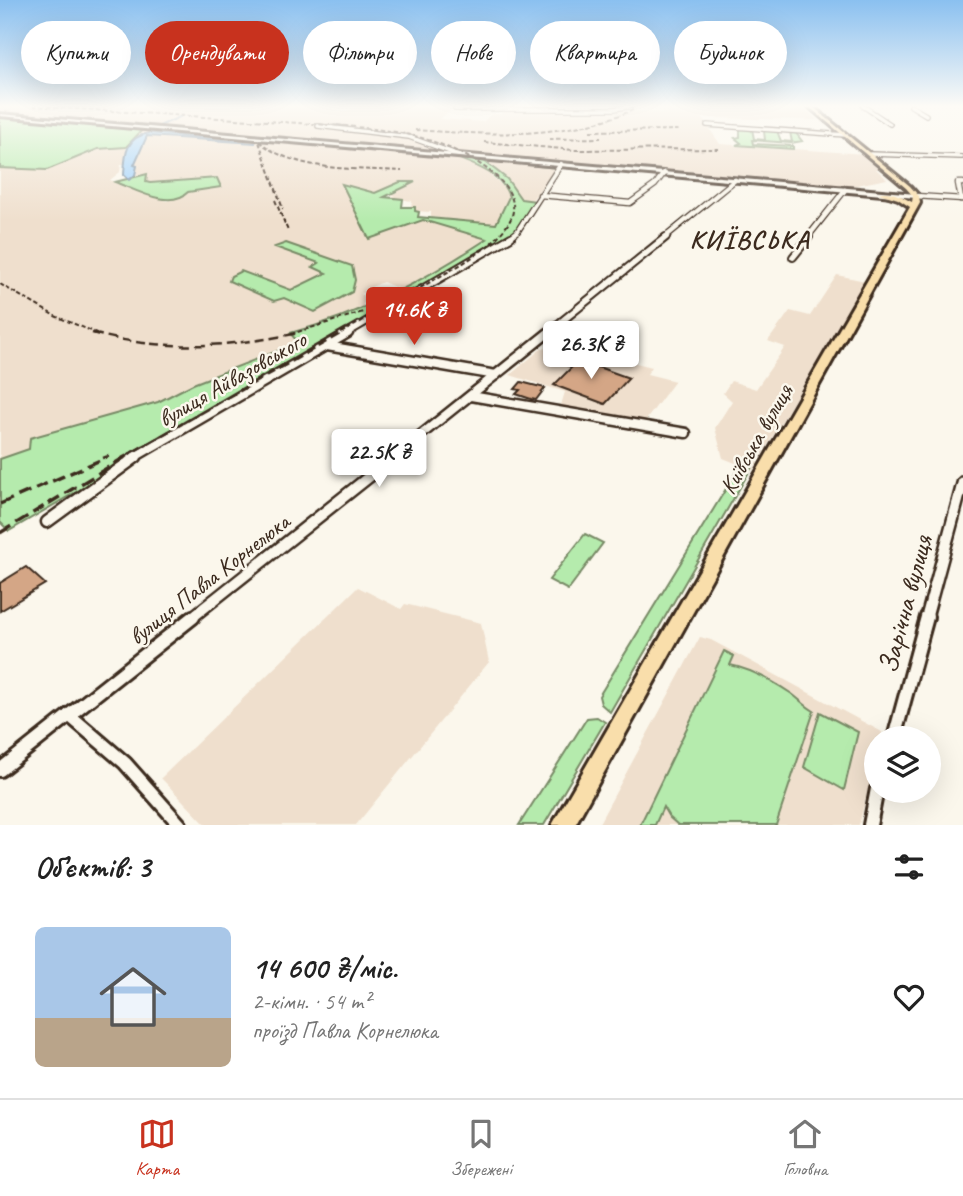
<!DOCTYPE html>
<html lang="uk">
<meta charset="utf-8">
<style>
:root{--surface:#fff;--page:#f6f6f6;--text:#222;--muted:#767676;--line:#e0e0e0;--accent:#c8321e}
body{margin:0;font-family:Caveat,sans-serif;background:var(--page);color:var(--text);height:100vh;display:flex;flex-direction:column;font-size:26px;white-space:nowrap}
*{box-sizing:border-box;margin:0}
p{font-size:23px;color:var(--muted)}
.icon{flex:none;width:38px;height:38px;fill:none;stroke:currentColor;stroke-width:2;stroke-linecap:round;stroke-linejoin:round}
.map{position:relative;height:825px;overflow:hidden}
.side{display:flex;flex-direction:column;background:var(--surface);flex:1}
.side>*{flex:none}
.guide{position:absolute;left:21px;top:21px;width:922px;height:63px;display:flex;gap:14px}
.controls{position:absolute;left:864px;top:726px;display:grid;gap:14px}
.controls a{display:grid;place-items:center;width:77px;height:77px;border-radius:50%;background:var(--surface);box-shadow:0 7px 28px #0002;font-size:35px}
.price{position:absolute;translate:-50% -60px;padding:0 16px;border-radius:7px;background:#fff;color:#222;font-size:23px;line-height:46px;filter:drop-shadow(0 2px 4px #0008)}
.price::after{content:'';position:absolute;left:50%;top:42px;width:21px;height:16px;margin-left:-10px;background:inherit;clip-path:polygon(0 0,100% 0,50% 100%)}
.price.active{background:var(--accent);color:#fff}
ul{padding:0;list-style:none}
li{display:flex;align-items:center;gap:21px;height:175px;padding:0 35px}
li+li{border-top:2px solid var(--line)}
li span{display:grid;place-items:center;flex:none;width:196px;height:140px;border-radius:10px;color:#555}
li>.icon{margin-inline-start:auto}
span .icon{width:84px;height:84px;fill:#fffc;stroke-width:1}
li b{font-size:30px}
h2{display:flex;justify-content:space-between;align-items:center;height:84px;padding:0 35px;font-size:30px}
.chip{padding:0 24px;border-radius:32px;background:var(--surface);box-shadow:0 7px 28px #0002;font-size:24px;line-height:63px}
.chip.active{background:var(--accent);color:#fff}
.menu{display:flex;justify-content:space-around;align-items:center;height:98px;border-top:2px solid var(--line);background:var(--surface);font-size:19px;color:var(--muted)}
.menu a{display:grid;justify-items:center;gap:4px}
.menu .active{color:var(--accent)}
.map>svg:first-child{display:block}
.built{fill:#efdfcd}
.green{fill:#b5ebad;stroke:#788a66;stroke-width:2}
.water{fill:#9ed1fc;stroke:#768ea3;stroke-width:2}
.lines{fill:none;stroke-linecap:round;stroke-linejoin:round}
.stream{stroke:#768ea3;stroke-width:2}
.building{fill:#d4a686;stroke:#3b2a1e;stroke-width:2}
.minor-far5-casing{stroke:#3b2a1e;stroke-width:6}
.minor-far4-casing{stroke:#3b2a1e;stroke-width:7}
.minor-far3-casing{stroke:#3b2a1e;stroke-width:10}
.minor-far2-casing{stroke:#3b2a1e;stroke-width:13}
.minor-far1-casing{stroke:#3b2a1e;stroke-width:15}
.minor-casing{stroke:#3b2a1e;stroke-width:18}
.tertiary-casing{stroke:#3b2a1e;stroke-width:6}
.primary-casing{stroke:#3b2a1e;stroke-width:6}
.minor-far5{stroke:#fbf7ec;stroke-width:3.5}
.minor-far4{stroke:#fbf7ec;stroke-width:4.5}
.minor-far3{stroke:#fbf7ec;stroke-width:6}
.minor-far2{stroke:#fbf7ec;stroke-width:8}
.minor-far1{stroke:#fbf7ec;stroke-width:10}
.minor{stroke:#fbf7ec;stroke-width:12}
.tertiary{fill:#fbf7ec;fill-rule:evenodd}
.primary{fill:#f9deab;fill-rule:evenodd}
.rail-far2{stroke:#3b2a1e;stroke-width:2;stroke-dasharray:4.5 2.5;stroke-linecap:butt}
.rail-far1{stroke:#3b2a1e;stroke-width:2.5;stroke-dasharray:10 5;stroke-linecap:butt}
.rail{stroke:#3b2a1e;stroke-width:3.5;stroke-dasharray:13 6;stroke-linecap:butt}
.labels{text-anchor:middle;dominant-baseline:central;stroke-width:5;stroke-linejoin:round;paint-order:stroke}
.street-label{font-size:24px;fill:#3b2a1e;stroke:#fbf7ec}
.far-district-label{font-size:26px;font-weight:bold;letter-spacing:2px;fill:#3b2a1e;stroke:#fbf7ec}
.near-street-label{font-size:28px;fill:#3b2a1e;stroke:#fbf7ec}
</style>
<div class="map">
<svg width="963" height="825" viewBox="0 0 963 825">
<rect width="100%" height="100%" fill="#fbf7ec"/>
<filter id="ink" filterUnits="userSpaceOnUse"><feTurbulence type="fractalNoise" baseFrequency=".0143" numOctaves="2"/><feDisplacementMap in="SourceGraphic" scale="14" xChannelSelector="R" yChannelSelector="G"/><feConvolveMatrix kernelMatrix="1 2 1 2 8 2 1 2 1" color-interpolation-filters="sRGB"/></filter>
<g filter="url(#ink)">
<!-- built -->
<g class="built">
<path d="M0 106H314L345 112 360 106H413L453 109 439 119 483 122 491 114H500L506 109 618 110 668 113 663 107 801 106 818 120 702 118 720 144 865 154 882 168 876 169 887 179 842 188 451 154 485 170 507 190 509 197 496 225 431 217V212L415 211V207H411L412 201 392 198 394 195H391L413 183 404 182 375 193 342 184 369 239 423 220 488 239 402 290 383 282 369 288 361 294 371 300 362 304 365 307 324 323 290 332 297 341 285 348 193 384 158 402 30 438 29 449 0 459V168L47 170 98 149 126 147V164H121L120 172 110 180 167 201 188 192 217 188V178L147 183V174L135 175 134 165 144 137H135L144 126 0 113Z"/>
<path d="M483 160 550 166 556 168 532 200 520 199 507 179Z"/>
<path d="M837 275 865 281 753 470 723 458 715 428 732 401 723 393 731 381 756 389 785 347 768 341 790 311 810 316Z"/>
<path d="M542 348 624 360 652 367 647 374 675 381 646 420 560 408 565 392 510 375Z"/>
<path d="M358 587 401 609 405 604 481 623 489 662 356 825H206L161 778Z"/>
<path d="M700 637 711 640 882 732 881 738H877V754L859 825H598Z"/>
</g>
<!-- green -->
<g class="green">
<path d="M0 115 145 127 126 147 98 149 47 170 0 168Z"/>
<path d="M740 128 752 129 754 139 765 140 764 131H777L781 141 792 142 790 132H795L802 141 791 143 752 140 753 144 793 146V149L736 145 741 143 735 138 740 137Z"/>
<path d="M460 157 558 165 556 168 483 160 507 179 521 199 536 201 517 232 327 346 9 531 0 522V459L29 449 30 438 158 402 193 384 285 348 297 341 290 333C361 315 426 279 487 239L423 220 369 239 342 184 375 193 400 182H415L384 197 403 199 402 207H415V211L419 212 418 217 496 224 509 197C502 173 477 167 458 158Z"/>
<path d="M147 174 146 182 150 183 217 178 221 187 188 192C170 210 136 190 115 182Z"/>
<path d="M286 243 352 266 355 280 352 292 315 312 284 298 274 301 229 281 231 276 241 271 291 290 326 273 313 267 319 263 275 247Z"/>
<path d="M743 461 753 465 610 712 601 704 599 696Z"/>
<path d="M585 534 603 543 568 590 549 580Z"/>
<path d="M724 651 734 656 730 665C751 669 774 682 792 694 800 700 805 706 814 711L776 825H678L669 817 663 807 655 825H640Z"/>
<path d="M820 712 858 732 844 790 804 767Z"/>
<path d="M597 717 605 722 544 825H519L587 718Z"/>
</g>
<!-- water -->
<path class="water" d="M150 133 254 143H256L147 136 134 165 137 166 135 175 129 180 124 175C125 154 125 137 150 133Z"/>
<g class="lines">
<!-- stream -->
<path class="stream" d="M157 127 182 116"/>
</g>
<!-- building -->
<g class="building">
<path d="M573 358 629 378 605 404 554 385 572 367 566 365Z"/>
<path d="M521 382 545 388 536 400 531 399 516 394 520 390 515 389Z"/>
<path d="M26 567 45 584 0 611V583Z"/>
</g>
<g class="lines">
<defs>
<g id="minor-far5">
<path d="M863 106 890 124"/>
<path d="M911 106 926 115"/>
<path d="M455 109H614L632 106"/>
<path d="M707 125 846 135"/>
<path d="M318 126 409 137 459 155"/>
<path d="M870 154 962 157"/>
</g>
<g id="minor-far4">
<path d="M540 195 630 203 655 185 664 173"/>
<path d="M916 196 963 199"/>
<path d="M961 199 958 183H963"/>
<path d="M509 238 517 232 561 164"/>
<path d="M664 238 735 180"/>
<path d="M807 238 845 190"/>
</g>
<g id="minor-far3">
<path d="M793 257 809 237"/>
<path d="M345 334 511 237"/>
<path d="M546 334 666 237"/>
</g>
<g id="minor-far2">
<path d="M327 346 496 375"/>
<path d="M471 396 686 433"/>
<path d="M133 458 348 333"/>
<path d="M392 458 548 333"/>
</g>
<g id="minor-far1">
<path d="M47 522 136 457"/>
<path d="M190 619 394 457"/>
<path d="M926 619 963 482"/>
</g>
<g id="minor">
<path d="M69 715 125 763 180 825"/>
<path d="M894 738 927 617"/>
<path d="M0 770 193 617"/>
<path d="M870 825 877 789"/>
</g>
<path id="tertiary" d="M0 114 916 194 919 196 916 198 0 116Z"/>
<path id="primary" d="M808 106H812L910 186 919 196 920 203 575 825H552L910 207 898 199 879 193C888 189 903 197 912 202L913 196 906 188Z"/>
</defs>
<!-- minor-far5 casing -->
<use href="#minor-far5" class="minor-far5-casing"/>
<!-- minor-far4 casing -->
<use href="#minor-far4" class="minor-far4-casing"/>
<!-- minor-far3 casing -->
<use href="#minor-far3" class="minor-far3-casing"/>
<!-- minor-far2 casing -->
<use href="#minor-far2" class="minor-far2-casing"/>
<!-- minor-far1 casing -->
<use href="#minor-far1" class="minor-far1-casing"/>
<!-- minor casing -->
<use href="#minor" class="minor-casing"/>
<!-- tertiary casing -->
<use href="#tertiary" class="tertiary-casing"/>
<!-- primary casing -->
<use href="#primary" class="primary-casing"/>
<!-- minor-far5 -->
<use href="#minor-far5" class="minor-far5"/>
<!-- minor-far4 -->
<use href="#minor-far4" class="minor-far4"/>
<!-- minor-far3 -->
<use href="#minor-far3" class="minor-far3"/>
<!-- minor-far2 -->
<use href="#minor-far2" class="minor-far2"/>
<!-- minor-far1 -->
<use href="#minor-far1" class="minor-far1"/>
<!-- minor -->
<use href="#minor" class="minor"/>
<!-- tertiary -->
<use href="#tertiary" class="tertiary"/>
<!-- primary -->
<use href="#primary" class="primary"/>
<!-- rail-far2 -->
<g class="rail-far2">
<path d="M33 106 345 126"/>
<path d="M337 125C365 128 394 130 422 138 454 147 540 185 505 228 486 253 454 268 427 284 398 301 368 318 339 334"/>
<path d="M415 130C489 135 563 139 633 110"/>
<path d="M590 131 680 130"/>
<path d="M549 139 601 138"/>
<path d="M259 141C295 173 357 168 402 171"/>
<path d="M259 142 283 209"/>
<path d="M484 142 574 150 719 149"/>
<path d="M275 200 288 231"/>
<path d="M0 284 55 316 99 334"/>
<path d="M291 334 363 312"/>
</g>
<!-- rail-far1 -->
<g class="rail-far1">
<path d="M92 333C162 352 229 347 299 333"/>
<path d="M103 458 109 456"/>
<path d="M122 458 342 333"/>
</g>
<!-- rail -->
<g class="rail">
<path d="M0 504 107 457"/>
<path d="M0 533 125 457"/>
</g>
</g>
</g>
<!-- sky -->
<linearGradient id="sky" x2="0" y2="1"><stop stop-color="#8ac0f0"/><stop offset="0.48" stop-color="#fdfbf6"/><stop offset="1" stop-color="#fdfbf6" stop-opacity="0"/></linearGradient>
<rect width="963" height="221" fill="url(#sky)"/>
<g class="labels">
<!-- street labels -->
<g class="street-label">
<text transform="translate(232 379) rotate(-30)">вулиця Айвазовського</text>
<text transform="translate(756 439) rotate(-60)">Київська вулиця</text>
<text transform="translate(209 579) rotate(-38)">вулиця Павла Корнелюка</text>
</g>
<!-- far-district labels -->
<g class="far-district-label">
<text x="750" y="239">КИЇВСЬКА</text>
</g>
<!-- near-street labels -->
<g class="near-street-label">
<text transform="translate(905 604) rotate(-75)">Зарічна вулиця</text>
</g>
</g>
</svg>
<div class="controls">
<a><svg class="icon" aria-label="layers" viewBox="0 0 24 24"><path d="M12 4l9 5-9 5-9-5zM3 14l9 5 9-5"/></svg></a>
</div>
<b class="price active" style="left:414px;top:347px">14.6K ₴</b>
<b class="price" style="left:591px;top:381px">26.3K ₴</b>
<b class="price" style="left:379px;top:489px">22.5K ₴</b>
<div class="guide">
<a class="chip">Купити</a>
<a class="chip active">Орендувати</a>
<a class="chip">Фільтри</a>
<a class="chip">Нове</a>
<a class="chip">Квартира</a>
<a class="chip">Будинок</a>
</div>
</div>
<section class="side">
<h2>Об’єктів: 3<svg class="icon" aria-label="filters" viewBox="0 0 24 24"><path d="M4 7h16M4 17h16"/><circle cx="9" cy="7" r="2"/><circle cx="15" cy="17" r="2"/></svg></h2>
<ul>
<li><span style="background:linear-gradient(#a9c7e8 65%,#b9a48a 0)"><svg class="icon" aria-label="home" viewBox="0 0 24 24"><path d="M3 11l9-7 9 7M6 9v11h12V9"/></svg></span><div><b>14 600 ₴/міс.</b><p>2-кімн. · 54 m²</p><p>проїзд Павла Корнелюка</p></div><svg class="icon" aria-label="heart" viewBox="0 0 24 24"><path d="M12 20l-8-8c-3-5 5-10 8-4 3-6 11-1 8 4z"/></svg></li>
</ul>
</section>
<nav class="menu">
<a class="active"><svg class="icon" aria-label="map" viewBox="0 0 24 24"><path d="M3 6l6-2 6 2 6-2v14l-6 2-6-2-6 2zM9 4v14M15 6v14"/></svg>Карта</a>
<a><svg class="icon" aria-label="saved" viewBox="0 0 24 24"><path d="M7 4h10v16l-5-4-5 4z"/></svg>Збережені</a>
<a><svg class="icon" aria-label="home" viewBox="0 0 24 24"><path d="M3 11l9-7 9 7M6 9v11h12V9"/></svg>Головна</a>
</nav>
